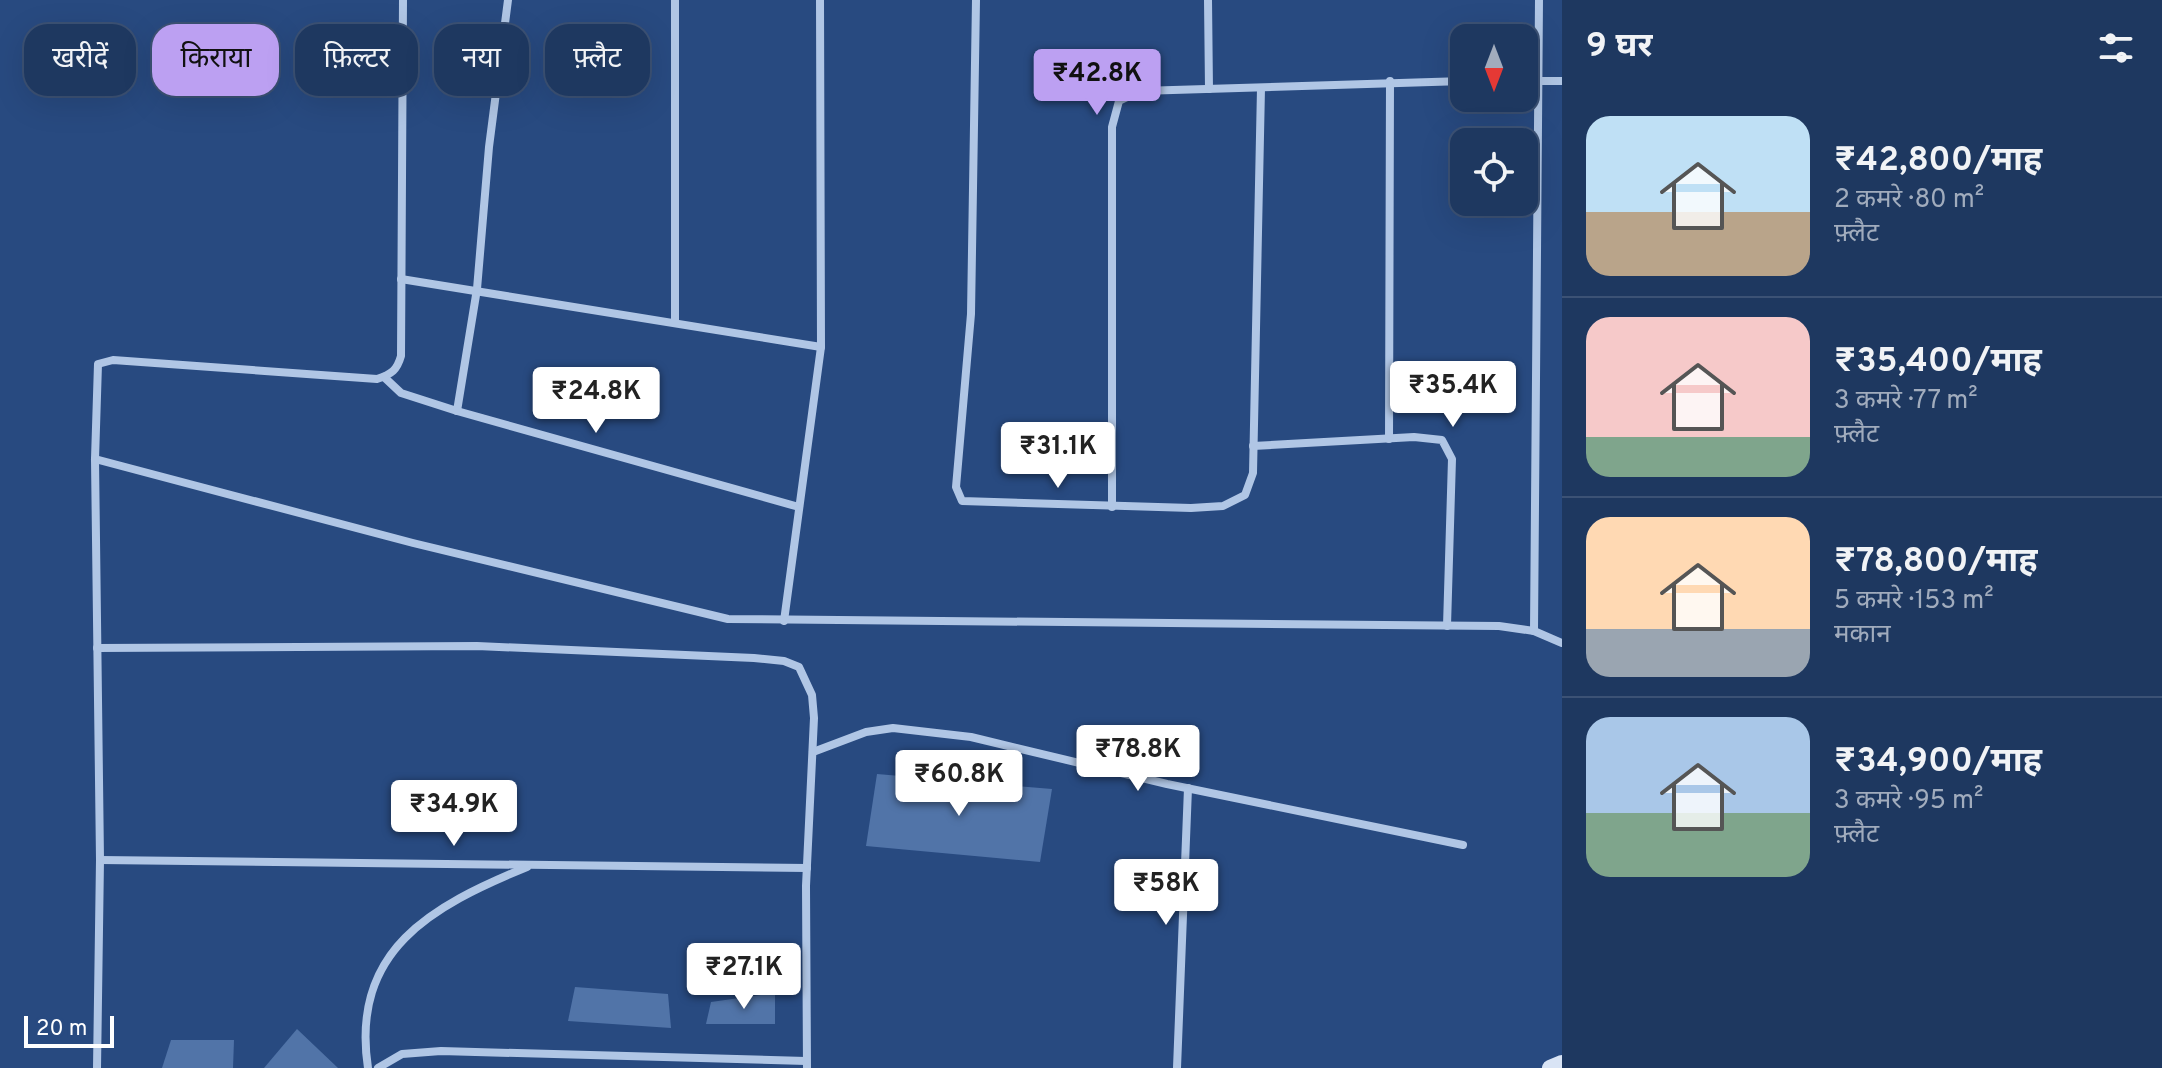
<!DOCTYPE html>
<html lang="hi">
<meta charset="utf-8">
<style>
:root{--surface:#1e3860;--page:#2b4369;--text:#f1f3f6;--muted:#a1acbd;--line:#3c5275;--accent:#bca0f2}
body{margin:0;font-family:Overpass,"Noto Sans Devanagari",sans-serif;background:var(--page);color:var(--text);height:100vh;display:flex;flex-direction:column;font-size:30px;white-space:nowrap}
*{box-sizing:border-box;margin:0}
p{font-size:26px;color:var(--muted)}
.icon{flex:none;width:44px;height:44px;fill:none;stroke:currentColor;stroke-width:2;stroke-linecap:round;stroke-linejoin:round}
.map{position:relative;flex:1;overflow:hidden}
.sheet{display:flex;flex-direction:column;background:var(--surface);width:600px}
.sheet>*{flex:none}
.banner{position:absolute;left:24px;top:24px;width:760px;height:72px;display:flex;gap:16px}
.needle{width:52px;rotate:180deg}
.controls{position:absolute;left:1450px;top:24px;display:grid;gap:16px}
.controls a{display:grid;place-items:center;width:88px;height:88px;border-radius:16px;background:var(--surface);box-shadow:0 8px 32px #0002,0 0 0 2px var(--line);font-size:40px}
.scale{position:absolute;left:24px;bottom:20px;width:90px;box-sizing:border-box;padding-left:8px;border:4px solid #fff;border-top:0;font-size:22px;line-height:28px;white-space:nowrap;color:#fff;-webkit-text-stroke:6px #284a80;paint-order:stroke}
.price{position:absolute;translate:-50% -68px;padding:0 18px;border-radius:8px;background:#fff;color:#222;font-size:26px;line-height:52px;filter:drop-shadow(0 2px 4px #0008)}
.price::after{content:'';position:absolute;left:50%;top:48px;width:24px;height:18px;margin-left:-12px;background:inherit;clip-path:polygon(0 0,100% 0,50% 100%)}
.price.active{background:var(--accent);color:#111}
ul{padding:0;list-style:none}
li{display:flex;align-items:center;gap:24px;height:200px;padding:0 24px}
li+li{border-top:2px solid var(--line)}
li span{display:grid;place-items:center;flex:none;width:224px;height:160px;border-radius:24px;color:#555}
li>.icon{margin-inline-start:auto}
span .icon{width:96px;height:96px;fill:#fffc;stroke-width:1}
li b{font-size:34px}
h2{display:flex;justify-content:space-between;align-items:center;height:96px;padding:0 24px;font-size:34px}
.chip{padding:0 28px;border-radius:24px;background:var(--surface);box-shadow:0 8px 32px #0002,0 0 0 2px var(--line);font-size:28px;line-height:72px}
.chip.active{background:var(--accent);color:#111}
main{display:flex;flex:1;min-height:0}
.map>svg:first-child{display:block}
.building{fill:#5174a8}
.lines{fill:none;stroke-linecap:round;stroke-linejoin:round}
.minor{stroke:#b0c6e5;stroke-width:8}
.secondary{stroke:#d9e4f5;stroke-width:16}
</style>
<main>
<div class="map">
<svg width="1562" height="1068" viewBox="0 0 1562 1068">
<rect width="100%" height="100%" fill="#284a80"/>
<!-- building -->
<g class="building">
<path d="M877 774 1052 789 1040 862 866 846Z"/>
<path d="M575 987 668 994 671 1028 568 1021Z"/>
<path d="M775 993V1024H706L711 1002Z"/>
<path d="M297 1029 338 1068H264Z"/>
<path d="M171 1040H234L233 1068H162Z"/>
</g>
<g class="lines">
<!-- minor -->
<g class="minor">
<path d="M976 0 971 314 956 487 962 501 1191 508 1223 506 1245 495 1253 473 1261 88"/>
<path d="M1208 0 1209 89"/>
<path d="M1524 81H1562"/>
<path d="M401 279 821 347"/>
<path d="M675 322V0"/>
<path d="M384 377 401 393 457 411 799 507"/>
<path d="M457 411 477 289 489 147 508 0"/>
<path d="M1389 439 1390 81"/>
<path d="M1253 446 1414 437 1442 440 1452 459 1447 626"/>
<path d="M95 459 413 543 728 619 1499 626 1534 631 1562 643"/>
<path d="M1112 507V127L1119 101 1140 91 1464 81"/>
<path d="M784 621 821 347 820 0"/>
<path d="M1534 631 1539 0"/>
<path d="M97 648 477 646 754 658 784 661 799 667 812 695 814 718 806 886 807 1068"/>
<path d="M813 752 866 732 893 728 971 737 1167 784 1463 845"/>
<path d="M100 860 807 868"/>
<path d="M97 1068 100 860 95 459 98 364 113 360 377 379C392 374 397 370 401 356L403 0"/>
<path d="M368 1068C350 950 432 906 527 867"/>
<path d="M378 1068 402 1054 441 1051 806 1061"/>
<path d="M1177 1068 1188 788"/>
</g>
<!-- secondary -->
<path class="secondary" d="M1550 1068 1562 1063"/>
</g>
</svg>
<div class="controls">
<a><svg class="needle" viewBox="-14 -14 28 28"><path d="M0-13l5 13h-10z" fill="#e53935"/><path d="M0 13l5-13h-10z" fill="#a1acbd"/></svg></a>
<a><svg class="icon" aria-label="locate" viewBox="0 0 24 24"><circle cx="12" cy="12" r="6"/><path d="M12 2v4M12 18v4M2 12h4M18 12h4"/></svg></a>
</div>
<div class="scale">20 m</div>
<b class="price active" style="left:1097px;top:117px">₹42.8K</b>
<b class="price" style="left:1453px;top:429px">₹35.4K</b>
<b class="price" style="left:596px;top:435px">₹24.8K</b>
<b class="price" style="left:1058px;top:490px">₹31.1K</b>
<b class="price" style="left:1138px;top:793px">₹78.8K</b>
<b class="price" style="left:959px;top:818px">₹60.8K</b>
<b class="price" style="left:454px;top:848px">₹34.9K</b>
<b class="price" style="left:1166px;top:927px">₹58K</b>
<b class="price" style="left:744px;top:1011px">₹27.1K</b>
<div class="banner">
<a class="chip">खरीदें</a>
<a class="chip active">किराया</a>
<a class="chip">फ़िल्टर</a>
<a class="chip">नया</a>
<a class="chip">फ़्लैट</a>
</div>
</div>
<section class="sheet">
<h2>9 घर<svg class="icon" aria-label="filters" viewBox="0 0 24 24"><path d="M4 7h16M4 17h16"/><circle cx="9" cy="7" r="2"/><circle cx="15" cy="17" r="2"/></svg></h2>
<ul>
<li><span style="background:linear-gradient(#bfe0f5 60%,#b9a48a 0)"><svg class="icon" aria-label="home" viewBox="0 0 24 24"><path d="M3 11l9-7 9 7M6 9v11h12V9"/></svg></span><div><b>₹42,800/माह</b><p>2 कमरे · 80 m²</p><p>फ़्लैट</p></div></li>
<li><span style="background:linear-gradient(#f6c9c9 75%,#7fa58c 0)"><svg class="icon" aria-label="home" viewBox="0 0 24 24"><path d="M3 11l9-7 9 7M6 9v11h12V9"/></svg></span><div><b>₹35,400/माह</b><p>3 कमरे · 77 m²</p><p>फ़्लैट</p></div></li>
<li><span style="background:linear-gradient(#ffd9b3 70%,#9aa5b1 0)"><svg class="icon" aria-label="home" viewBox="0 0 24 24"><path d="M3 11l9-7 9 7M6 9v11h12V9"/></svg></span><div><b>₹78,800/माह</b><p>5 कमरे · 153 m²</p><p>मकान</p></div></li>
<li><span style="background:linear-gradient(#a9c7e8 60%,#7fa58c 0)"><svg class="icon" aria-label="home" viewBox="0 0 24 24"><path d="M3 11l9-7 9 7M6 9v11h12V9"/></svg></span><div><b>₹34,900/माह</b><p>3 कमरे · 95 m²</p><p>फ़्लैट</p></div></li>
</ul>
</section>
</main>
